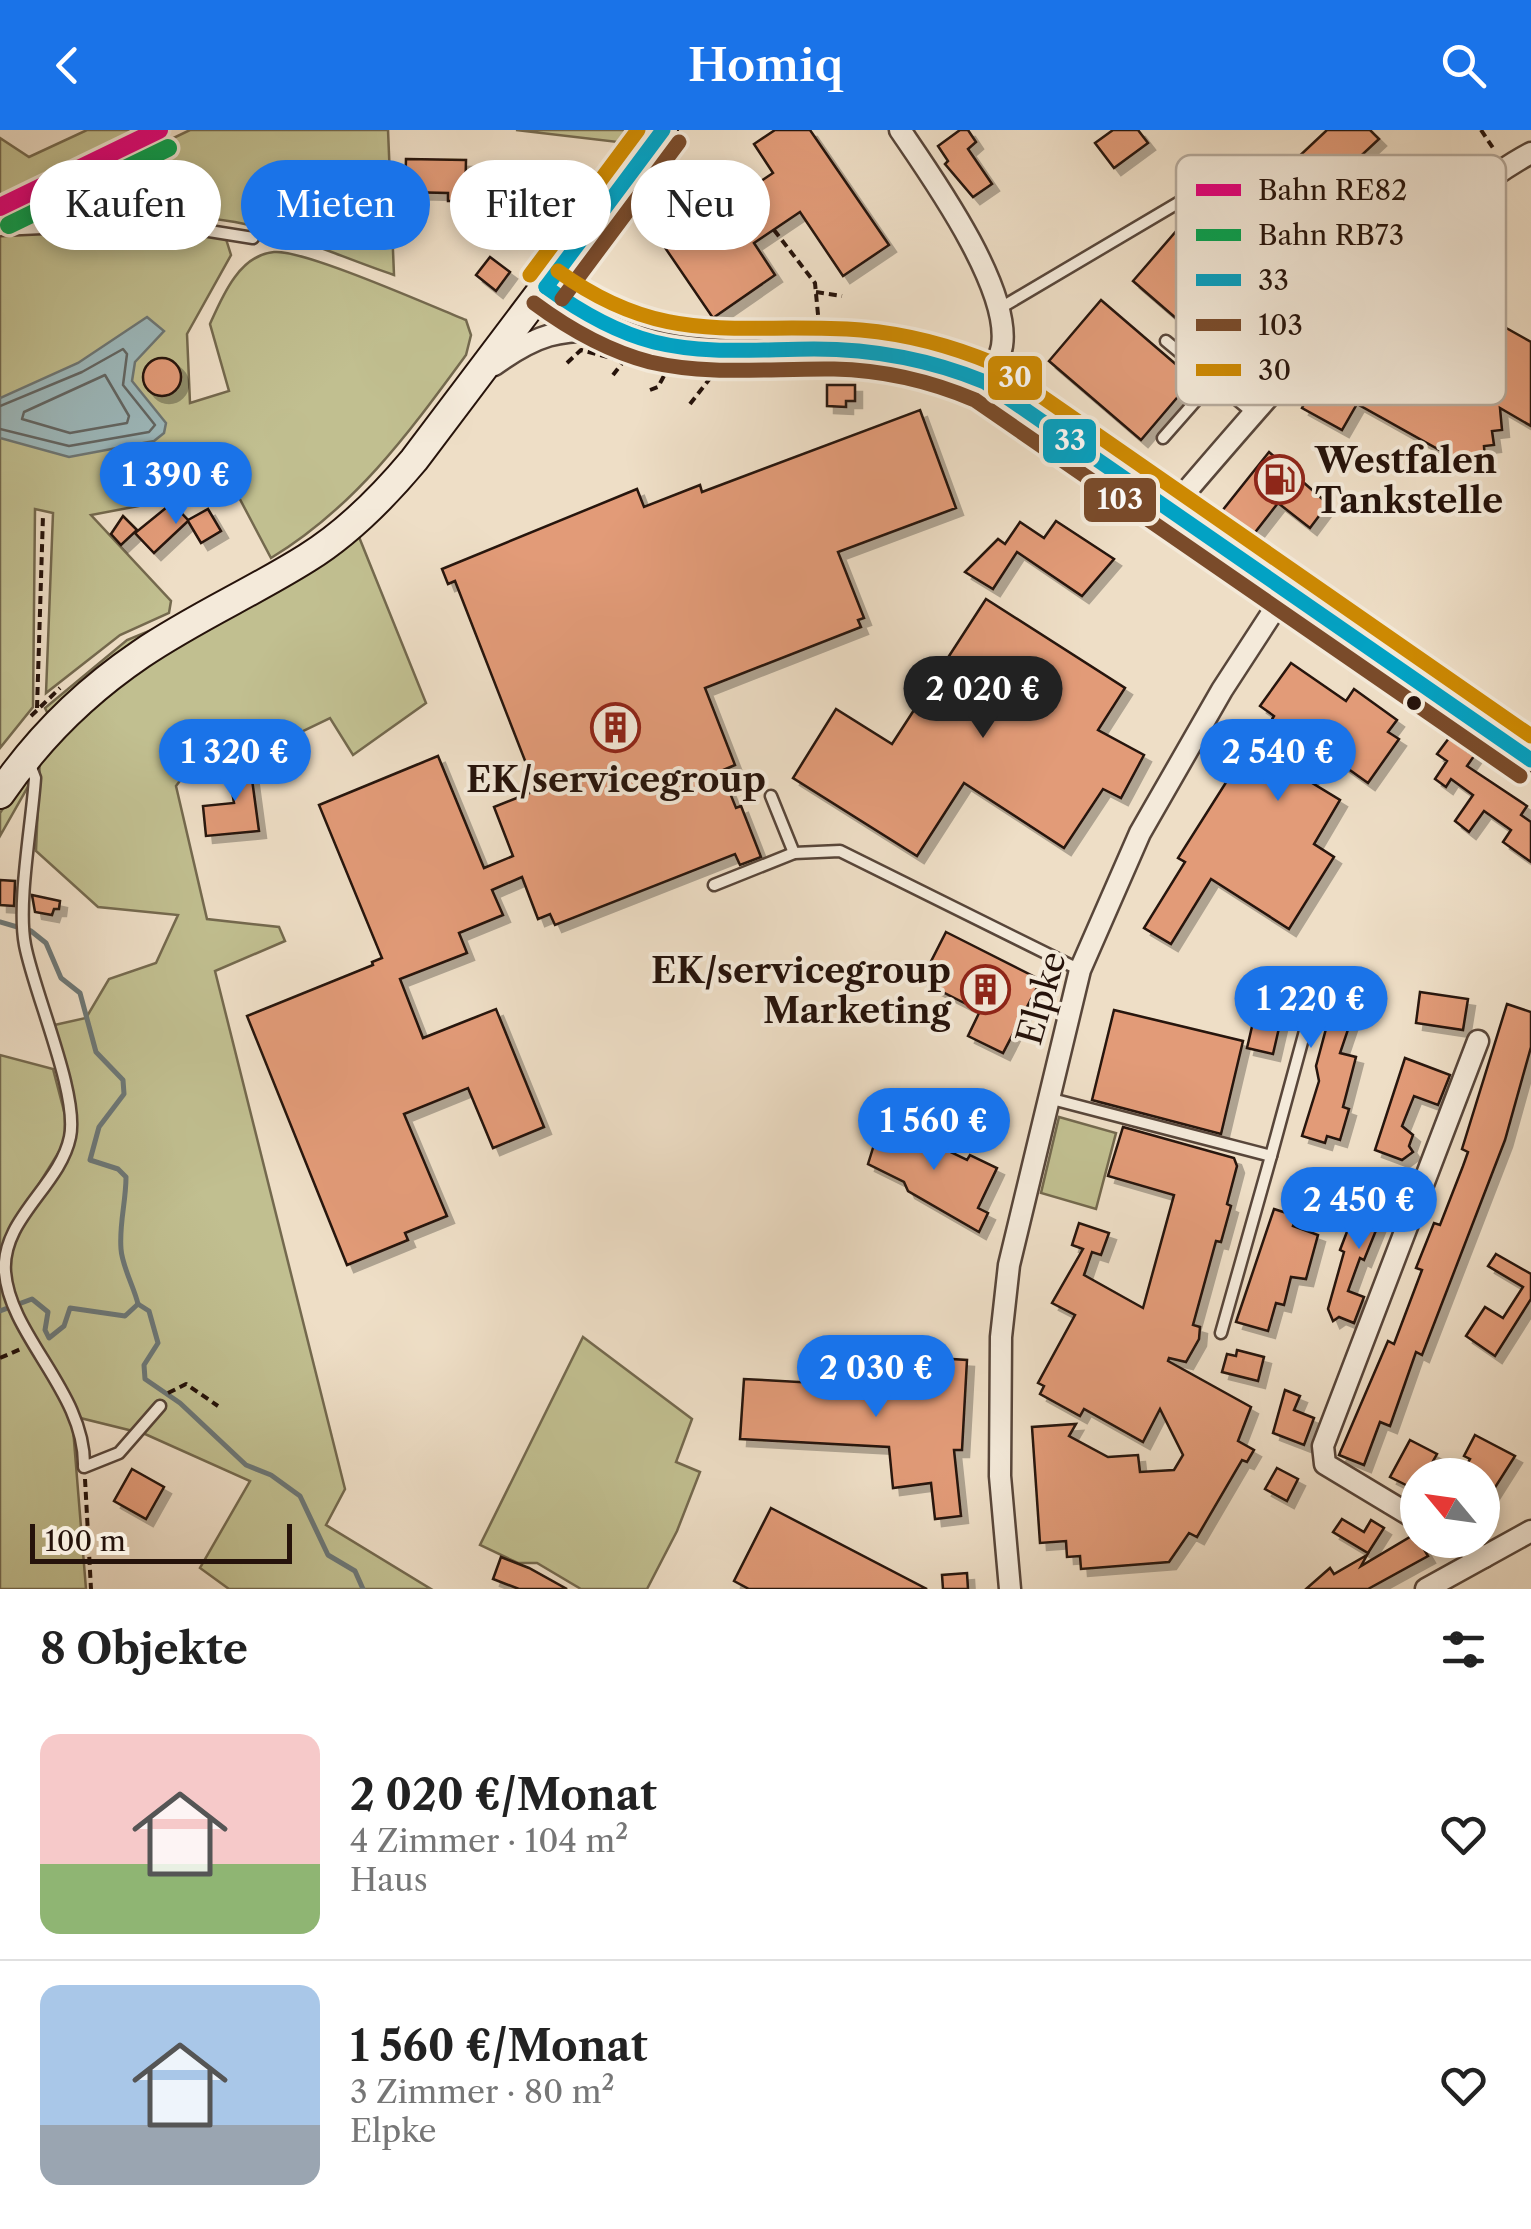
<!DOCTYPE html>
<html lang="de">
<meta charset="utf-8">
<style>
:root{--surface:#fff;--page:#f6f6f6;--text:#222;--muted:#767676;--line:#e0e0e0;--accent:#1a73e8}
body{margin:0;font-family:"Libre Caslon Text",serif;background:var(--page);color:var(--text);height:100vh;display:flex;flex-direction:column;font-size:38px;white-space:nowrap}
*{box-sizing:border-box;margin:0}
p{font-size:32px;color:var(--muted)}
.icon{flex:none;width:55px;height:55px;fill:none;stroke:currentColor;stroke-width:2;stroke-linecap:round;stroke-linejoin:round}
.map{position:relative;height:1459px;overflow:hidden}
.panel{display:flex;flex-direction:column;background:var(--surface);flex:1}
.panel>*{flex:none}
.hud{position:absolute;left:30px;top:30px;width:1000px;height:90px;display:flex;gap:20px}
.needle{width:65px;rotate:299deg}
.tools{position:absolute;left:1400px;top:1328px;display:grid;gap:20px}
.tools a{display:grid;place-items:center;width:100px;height:100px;border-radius:50%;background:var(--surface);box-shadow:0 5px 15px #0003;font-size:50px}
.scale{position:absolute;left:30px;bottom:25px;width:262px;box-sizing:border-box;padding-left:10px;border:5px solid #26130b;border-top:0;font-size:28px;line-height:35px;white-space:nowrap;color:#26130b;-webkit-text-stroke:8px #f4eada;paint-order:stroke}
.price{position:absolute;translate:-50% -85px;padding:0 22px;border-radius:35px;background:var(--accent);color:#fff;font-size:32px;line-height:65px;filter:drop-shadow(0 2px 5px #0008)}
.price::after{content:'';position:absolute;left:50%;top:60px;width:30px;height:22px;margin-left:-15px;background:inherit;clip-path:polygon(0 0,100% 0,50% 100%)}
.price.on{background:#222;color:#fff}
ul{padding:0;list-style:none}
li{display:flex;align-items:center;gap:30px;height:250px;padding:0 40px}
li+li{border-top:2px solid var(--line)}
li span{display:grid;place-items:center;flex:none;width:280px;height:200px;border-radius:20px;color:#555}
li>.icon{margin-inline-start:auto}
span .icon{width:120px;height:120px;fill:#fffc;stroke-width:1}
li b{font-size:42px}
h2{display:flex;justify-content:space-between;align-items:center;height:120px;padding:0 40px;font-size:42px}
.tag{padding:0 35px;border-radius:45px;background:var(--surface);box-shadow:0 5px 15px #0003;font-size:35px;line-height:90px}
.tag.on{background:var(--accent);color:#fff}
header{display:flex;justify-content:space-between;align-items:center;height:130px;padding:0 40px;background:var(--accent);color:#fff;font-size:45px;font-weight:600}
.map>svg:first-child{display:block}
.green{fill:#c1bf90;stroke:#74694e;stroke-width:2.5}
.water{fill:#9dbabe;stroke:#6d7776;stroke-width:2.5}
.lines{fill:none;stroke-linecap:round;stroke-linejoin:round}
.shore{stroke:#626664;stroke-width:2.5}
.stream{stroke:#6d7776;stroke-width:5}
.building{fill:#e29b78;stroke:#26130b;stroke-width:2.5;filter:url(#shadow)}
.lane-casing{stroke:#58463a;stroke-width:15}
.street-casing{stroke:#58463a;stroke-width:25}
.secondary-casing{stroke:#26130b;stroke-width:32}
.path{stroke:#26130b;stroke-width:4;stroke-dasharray:8 5;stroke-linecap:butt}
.lane{stroke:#f4eada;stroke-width:10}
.street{stroke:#f4eada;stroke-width:20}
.secondary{stroke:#f4eada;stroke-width:28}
.bus-1-casing{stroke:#f4eada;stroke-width:22}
.bus-2-casing{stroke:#f4eada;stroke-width:22}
.bus-3-casing{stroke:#f4eada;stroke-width:22}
.bus-1{stroke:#02a2c4;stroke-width:15}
.bus-2{stroke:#7a4b2a;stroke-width:15}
.bus-3{stroke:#cd8902;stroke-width:15}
.rail-1-casing{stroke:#f4eada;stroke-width:25}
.rail-2-casing{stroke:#f4eada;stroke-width:25}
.rail-1{stroke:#e5007d;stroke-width:18}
.rail-2{stroke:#00a651;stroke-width:18}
.bus-dot{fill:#26130b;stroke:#f4eada;stroke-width:4}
.labels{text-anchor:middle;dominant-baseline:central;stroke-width:8;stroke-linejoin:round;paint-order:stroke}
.poi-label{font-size:35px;font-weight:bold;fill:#26130b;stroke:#f4eada;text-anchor:start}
.street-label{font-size:35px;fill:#26130b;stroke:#f4eada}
.key{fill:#f4eada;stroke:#b6aa9c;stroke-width:2.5}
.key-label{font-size:28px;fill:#26130b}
.line-badge{stroke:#f4eada;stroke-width:4}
.badge-label{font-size:28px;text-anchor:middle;font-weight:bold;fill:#fff}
</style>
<header><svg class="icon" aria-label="back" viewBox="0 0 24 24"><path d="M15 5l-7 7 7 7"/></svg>Homiq<svg class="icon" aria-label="search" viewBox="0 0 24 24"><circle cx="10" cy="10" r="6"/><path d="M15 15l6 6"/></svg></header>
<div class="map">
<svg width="1531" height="1459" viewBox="0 0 1531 1459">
<defs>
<filter id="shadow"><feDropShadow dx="7" dy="7" stdDeviation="0" flood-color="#0004"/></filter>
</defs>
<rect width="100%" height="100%" fill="#eedec6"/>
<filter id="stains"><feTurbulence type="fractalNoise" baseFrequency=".002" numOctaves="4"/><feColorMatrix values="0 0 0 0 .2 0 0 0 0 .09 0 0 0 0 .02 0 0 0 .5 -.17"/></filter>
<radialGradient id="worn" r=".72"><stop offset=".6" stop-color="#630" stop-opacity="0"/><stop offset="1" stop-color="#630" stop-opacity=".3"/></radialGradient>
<!-- green -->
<g class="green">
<path d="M87 0H141L0 69V8L29 27Z"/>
<path d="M190 0H388L394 145C343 128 288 102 235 92 178 82 50 72 0 96V91Z"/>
<path d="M516 0H636L626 13Z"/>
<path d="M133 95 226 109 231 125 187 204 190 273 229 261 210 194C222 167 239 125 274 122 303 119 431 176 466 190L471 205 466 225C408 304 355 377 271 428L234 358 91 385 171 471 169 483 120 505 46 563 53 383 35 379 33 577 0 618V103Z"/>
<path d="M357 402 426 573 353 625 330 588 249 627 223 594 176 656 207 789 279 797 285 811 215 841 345 1359 326 1395 431 1459H229L200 1438 250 1351 145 1304 72 1286 86 1459H0V925L53 939 65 985V1012L11 1099 21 1098 75 1010 50 896 86 888 109 849 156 833 178 785 98 777 36 721 40 627 130 544Z"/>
<path d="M154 499 48 584 45 578 127 510Z"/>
<path d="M21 651 30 653 0 706V683Z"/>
<path d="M1059 987 1116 1003 1096 1079 1041 1063Z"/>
<path d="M583 1207 692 1289 676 1332 700 1342 677 1401 647 1459H581L537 1433H518L480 1415Z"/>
</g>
<!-- water -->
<path class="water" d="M147 187 164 201 135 232 132 251 166 293 164 303 154 311 69 327 0 308V268L78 233Z"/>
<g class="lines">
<!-- shore -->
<g class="shore">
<path d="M105 245 129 286 127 293 70 303 22 289 24 282Z"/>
<path d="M0 276 82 242 123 219 127 224 123 255 155 295 149 302 69 316 0 299"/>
</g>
<!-- stream -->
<g class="stream">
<path d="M0 792 31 801 46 813 61 848 80 863 96 922 123 950 124 964 99 997 90 1030 118 1039 126 1047C126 1072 119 1094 121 1119 122 1136 134 1157 138 1174"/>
<path d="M138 1174 149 1181 158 1213 144 1235 145 1249 180 1273 246 1335 271 1345 300 1366 328 1425 355 1441 363 1459"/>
<path d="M0 1181 32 1169 48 1182 45 1200 49 1208 64 1196 70 1178 125 1186 138 1174"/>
</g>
</g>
<!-- building -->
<g class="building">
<path d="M775 0H810L889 115 843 146 800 82 754 113 775 145 713 188 638 78 700 35 727 74 773 43 754 14Z"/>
<path d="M960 0H968L976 12 968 19 992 54 973 67 945 34 948 31 938 16Z"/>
<path d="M1113 0H1138L1148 13 1114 38 1095 13Z"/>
<path d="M1327 0H1370L1379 9 1335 50 1383 99 1357 123 1311 72 1306 77 1277 47Z"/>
<path d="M406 29 466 30 465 71H448V63L405 62Z"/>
<path d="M1197 77 1279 148 1215 222 1133 151Z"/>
<path d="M490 127 510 142 496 161 476 145Z"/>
<path d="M1419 149 1531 212V296L1500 278 1502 300 1492 301 1494 315 1484 316 1485 330 1474 331 1470 337 1357 274 1342 300 1302 278 1316 252 1334 262 1371 195 1388 204Z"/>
<path d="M1101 170 1193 249 1141 310 1049 231Z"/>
<circle cx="162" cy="247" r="19"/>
<path d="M827 255H855V271H846V277L827 276Z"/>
<path d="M920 280 956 378 838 422 864 488 858 490 861 497 705 558 735 635 721 641 736 678 741 676 761 727 740 735 735 724 555 795 550 784 538 789 522 747 492 760 503 785 459 803 467 823 400 849 423 908 496 879 544 997 493 1018 468 958 404 984 447 1086 405 1103 408 1110 347 1135 247 886 373 835 372 832 382 828 319 675 438 626 484 738 513 726 494 677 532 662 527 648 531 646 455 451 448 454 442 439 637 359 644 377 700 355 702 362Z"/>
<path d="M1269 322 1328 374 1310 398 1278 373 1253 405 1222 381Z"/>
<path d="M172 373 188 390 208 379 221 401 201 413 188 391 154 423 135 403Z"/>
<path d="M123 386 137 400 121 415 111 404Z"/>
<path d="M1056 391 1114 429 1082 466 1017 422 993 459 965 442 998 409 1005 414 1020 392 1044 408Z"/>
<path d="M986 469 1125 558 1098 600 1144 625 1121 668 1103 659 1064 718 964 653 917 726 793 648 836 579 892 614Z"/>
<path d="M1291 533 1346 571 1354 559 1397 590 1388 602 1399 609 1368 653 1326 623 1309 651 1340 670 1314 714 1334 727 1289 799 1211 749 1171 814 1144 798 1185 732 1178 728 1232 643 1228 640 1245 613 1254 619 1274 586 1260 576Z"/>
<path d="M1449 608 1474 626 1467 636 1527 676 1521 685 1531 692V732L1503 712 1511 700 1484 681 1469 702 1455 691 1473 665 1451 649 1446 657 1435 649 1447 631 1437 624Z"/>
<path d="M249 627 259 701 206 706 203 676 234 673 227 632Z"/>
<path d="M0 750 15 751 14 776 0 775Z"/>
<path d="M32 765 60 771 59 779H54L52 785 35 782Z"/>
<path d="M946 802 1041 850 1003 923 968 906 980 881 921 851Z"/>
<path d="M1264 845 1290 850 1288 858 1351 872 1355 879 1340 923 1356 927 1343 977 1349 979 1340 1010 1327 1006 1325 1013 1302 1006 1319 951 1316 936 1327 895 1320 893 1322 882 1285 872 1273 924 1247 918Z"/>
<path d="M1420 862 1468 869 1463 900 1416 893Z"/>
<path d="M1507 874 1531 882V917L1505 1010 1422 1225 1416 1222 1390 1296 1380 1292 1364 1335 1339 1325 1388 1211 1394 1214 1422 1140 1416 1138 1434 1093 1440 1095 1463 1036 1468 1022 1462 1019Z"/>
<path d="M1114 880 1243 911 1221 1004 1092 970Z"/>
<path d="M1405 928 1450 945 1438 975 1414 966 1402 996 1413 1005 1409 1016 1413 1022 1402 1030 1375 1020Z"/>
<path d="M882 989 967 1030 970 1025 997 1038 978 1078 988 1083 979 1102 908 1061 904 1052 868 1034Z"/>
<path d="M1123 997 1234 1028 1237 1036 1227 1074 1231 1076 1221 1112 1216 1111 1193 1195 1200 1197 1199 1209 1186 1232 1169 1228 1168 1231 1251 1277 1238 1311 1254 1320 1247 1332 1242 1330 1197 1407 1189 1403 1169 1432 1081 1439 1080 1426 1067 1427 1066 1411 1040 1413 1032 1297 1076 1294 1069 1306 1108 1327 1138 1325 1140 1342 1174 1340 1183 1325 1160 1279 1143 1312 1084 1279 1080 1286 1040 1264 1044 1256 1038 1253 1075 1185 1052 1173 1083 1119 1072 1115 1079 1093 1109 1103 1101 1125 1092 1122 1084 1145 1143 1178 1174 1065 1108 1046Z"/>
<path d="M1371 1054 1397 1064 1387 1091 1381 1088 1364 1130 1360 1128 1348 1161 1364 1167 1354 1193 1339 1187 1333 1191 1328 1179 1344 1122 1340 1120 1348 1099 1354 1101Z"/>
<path d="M1274 1079 1296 1086 1293 1096 1318 1105 1306 1149 1291 1147 1284 1175 1276 1173 1268 1201 1236 1192Z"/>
<path d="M1496 1124 1531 1144V1169L1495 1226 1466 1206 1485 1177 1503 1188 1523 1157 1488 1136Z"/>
<path d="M907 1214 936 1215V1228L967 1230 962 1320H954L961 1386 935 1389 931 1353 893 1358 889 1317 740 1309 744 1249 905 1258Z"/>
<path d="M1237 1220 1264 1227 1258 1251 1222 1242 1227 1224 1236 1226Z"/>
<path d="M1285 1260 1300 1266 1294 1280 1314 1288 1304 1315 1273 1303Z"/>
<path d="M1475 1305 1515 1326 1482 1378V1345H1461L1470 1329 1464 1326Z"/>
<path d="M1410 1310 1437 1324 1425 1345H1418V1361L1390 1347Z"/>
<path d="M1277 1338 1298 1349 1287 1371 1265 1359Z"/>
<path d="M132 1339 164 1357 146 1389 114 1371Z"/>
<path d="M771 1378 927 1459H749L734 1451Z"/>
<path d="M1342 1389 1364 1402 1371 1390 1384 1398 1368 1423 1333 1402Z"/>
<path d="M1415 1404 1428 1426 1368 1459H1306L1330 1438 1334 1444 1367 1425 1361 1436Z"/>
<path d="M501 1427 529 1438 567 1459H519L493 1449Z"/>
<path d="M967 1443 968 1459H943L942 1445Z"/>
</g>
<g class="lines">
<defs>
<g id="lane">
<path d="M0 100 106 95 134 89 253 108"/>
<path d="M997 180 1188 67 1205 66 1298 144 1269 191 1272 205 1303 226"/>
<path d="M1166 211 1253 283"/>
<path d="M1163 308 1214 250"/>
<path d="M29 632 35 648C32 694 17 773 25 815 34 863 79 964 70 1007 60 1056 1 1089 5 1142 10 1207 86 1263 84 1337L119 1323 160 1276"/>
<path d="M771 666 794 723"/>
<path d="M714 755 794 723 840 721 1080 840"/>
<path d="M1048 968 1271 1026 1221 1203"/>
<path d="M1271 1026 1305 901"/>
</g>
<g id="street">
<path d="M900 0C932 47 1011 158 1002 216 1000 229 991 241 985 252"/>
<path d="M546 157C579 182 614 201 654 212 714 227 776 217 837 219 890 220 937 231 985 252L1531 630"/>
<path d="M494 235C536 205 559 198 611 201"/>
<path d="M1172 378C1244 294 1315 211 1394 134 1436 93 1480 50 1531 23"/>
<path d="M1418 1390 1325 1334 1323 1316 1478 911"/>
<path d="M1453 1410 1484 1427"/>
<path d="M1010 1459 1000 1346 1001 1207 1009 1135 1080 840 1140 703 1222 560 1287 460"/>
<path d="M1426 1459 1531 1401"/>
</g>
<path id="secondary" d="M0 664C38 608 85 562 141 524 194 488 253 462 307 428 349 402 383 367 414 330L663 0"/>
</defs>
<!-- lane casing -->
<use href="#lane" class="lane-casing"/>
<!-- street casing -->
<use href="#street" class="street-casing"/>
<!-- secondary casing -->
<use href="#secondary" class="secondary-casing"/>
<!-- path -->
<g class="path">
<path d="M1481 0 1495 21"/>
<path d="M737 43 749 60"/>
<path d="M774 100 815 153 819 195"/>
<path d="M816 162 842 166"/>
<path d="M567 233 581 220 666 242 711 247 860 248 880 242"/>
<path d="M613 245 623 232"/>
<path d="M650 260 658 257 666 242"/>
<path d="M690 274 711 247"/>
<path d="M37 578 43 385"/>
<path d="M31 586 60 558"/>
<path d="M0 1228 23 1218"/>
<path d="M168 1263 186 1254 218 1276"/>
<path d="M85 1349 91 1459"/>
</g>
<!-- lane -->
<use href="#lane" class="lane"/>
<!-- street -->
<use href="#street" class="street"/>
<!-- secondary -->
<use href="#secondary" class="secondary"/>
<defs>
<g id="bus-1">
<path d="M546 157C579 181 615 202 654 212 707 225 761 219 814 219 874 219 929 229 985 252L1531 630"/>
<path d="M546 157 663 0"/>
</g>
<g id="bus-2">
<path d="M562 169 679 12"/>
<path d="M534 173C569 199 608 221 650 232 710 246 773 238 834 239 883 240 930 251 975 270L1520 646"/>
</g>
<g id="bus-3">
<path d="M558 141C667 220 739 191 861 200 907 204 952 216 995 234L1531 606"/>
<path d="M530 145 638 0"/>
</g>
</defs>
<!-- bus-1 casing -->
<use href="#bus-1" class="bus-1-casing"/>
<!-- bus-2 casing -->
<use href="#bus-2" class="bus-2-casing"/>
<!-- bus-3 casing -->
<use href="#bus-3" class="bus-3-casing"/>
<!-- bus-1 -->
<use href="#bus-1" class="bus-1"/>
<!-- bus-2 -->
<use href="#bus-2" class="bus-2"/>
<!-- bus-3 -->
<use href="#bus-3" class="bus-3"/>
<defs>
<path id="rail-1" d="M0 77 159 0"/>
<path id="rail-2" d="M9 95 168 18"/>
</defs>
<!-- rail-1 casing -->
<use href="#rail-1" class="rail-1-casing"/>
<!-- rail-2 casing -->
<use href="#rail-2" class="rail-2-casing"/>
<!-- rail-1 -->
<use href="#rail-1" class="rail-1"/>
<!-- rail-2 -->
<use href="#rail-2" class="rail-2"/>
</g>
<!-- icons -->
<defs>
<symbol id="fuel-ring" viewBox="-11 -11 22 22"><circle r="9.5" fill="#f4eada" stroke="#8f2418" stroke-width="1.5"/><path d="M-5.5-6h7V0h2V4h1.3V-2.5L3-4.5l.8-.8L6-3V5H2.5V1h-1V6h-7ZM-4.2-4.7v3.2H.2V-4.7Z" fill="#8f2418"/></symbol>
<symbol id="building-ring" viewBox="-11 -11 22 22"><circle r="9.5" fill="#f4eada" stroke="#8f2418" stroke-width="1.5"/><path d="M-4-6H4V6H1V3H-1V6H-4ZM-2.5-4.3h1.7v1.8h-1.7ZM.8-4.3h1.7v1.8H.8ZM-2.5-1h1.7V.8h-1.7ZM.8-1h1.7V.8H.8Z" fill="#8f2418"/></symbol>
</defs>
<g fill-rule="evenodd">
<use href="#fuel-ring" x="1252" y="322" width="55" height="55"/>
<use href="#building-ring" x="588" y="570" width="55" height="55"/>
<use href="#building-ring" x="958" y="832" width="55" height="55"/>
</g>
<!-- markers -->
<circle class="bus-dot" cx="1414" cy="573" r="9"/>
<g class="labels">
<!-- poi labels -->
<g class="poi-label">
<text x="1315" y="330">Westfalen<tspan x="1315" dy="40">Tankstelle</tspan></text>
<text x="616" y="649" text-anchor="middle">EK/servicegroup</text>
<text x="951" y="840" text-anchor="end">EK/servicegroup<tspan x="951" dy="40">Marketing</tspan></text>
</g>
<!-- street labels -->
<g class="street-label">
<text transform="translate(1041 868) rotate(-74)">Elpke</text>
</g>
</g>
<!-- legend -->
<rect x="1176" y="25" width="330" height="250" rx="15" class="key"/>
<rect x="1196" y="54" width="45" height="12" fill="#e5007d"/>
<rect x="1196" y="99" width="45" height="12" fill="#00a651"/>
<rect x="1196" y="144" width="45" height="12" fill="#02a2c4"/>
<rect x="1196" y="189" width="45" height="12" fill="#7a4b2a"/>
<rect x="1196" y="234" width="45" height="12" fill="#cd8902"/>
<g class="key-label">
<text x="1258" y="70">Bahn RE82</text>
<text x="1258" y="115">Bahn RB73</text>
<text x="1258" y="160">33</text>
<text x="1258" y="205">103</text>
<text x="1258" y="250">30</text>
</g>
<g class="line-badge">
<rect x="986" y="224" width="58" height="48" rx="10" fill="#cd8902"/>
<rect x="1041" y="287" width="57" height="48" rx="10" fill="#02a2c4"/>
<rect x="1082" y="346" width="76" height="48" rx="10" fill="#7a4b2a"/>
</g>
<g class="badge-label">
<text x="1015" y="257">30</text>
<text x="1070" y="320">33</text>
<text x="1120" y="379">103</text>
</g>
<rect width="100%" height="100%" filter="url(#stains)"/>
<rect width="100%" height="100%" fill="url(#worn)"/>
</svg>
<div class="tools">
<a><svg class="needle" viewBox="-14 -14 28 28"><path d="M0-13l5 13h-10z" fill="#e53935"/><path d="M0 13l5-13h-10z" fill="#767676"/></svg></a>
</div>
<div class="scale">100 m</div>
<b class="price" style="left:176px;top:397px">1 390 €</b>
<b class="price on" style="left:983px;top:611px">2 020 €</b>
<b class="price" style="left:235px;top:674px">1 320 €</b>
<b class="price" style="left:1278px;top:674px">2 540 €</b>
<b class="price" style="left:1311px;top:921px">1 220 €</b>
<b class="price" style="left:934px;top:1043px">1 560 €</b>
<b class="price" style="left:1359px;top:1122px">2 450 €</b>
<b class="price" style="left:876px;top:1290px">2 030 €</b>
<div class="hud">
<a class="tag">Kaufen</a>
<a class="tag on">Mieten</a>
<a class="tag">Filter</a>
<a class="tag">Neu</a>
</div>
</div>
<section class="panel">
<h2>8 Objekte<svg class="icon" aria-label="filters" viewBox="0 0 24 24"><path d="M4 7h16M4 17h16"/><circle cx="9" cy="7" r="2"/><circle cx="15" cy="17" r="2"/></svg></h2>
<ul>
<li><span style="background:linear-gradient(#f6c9c9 65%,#8fb573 0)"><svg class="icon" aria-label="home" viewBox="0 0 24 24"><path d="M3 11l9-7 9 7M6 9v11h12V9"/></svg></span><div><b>2 020 €/Monat</b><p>4 Zimmer · 104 m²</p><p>Haus</p></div><svg class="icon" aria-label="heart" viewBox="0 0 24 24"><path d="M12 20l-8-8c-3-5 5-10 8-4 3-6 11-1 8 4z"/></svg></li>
<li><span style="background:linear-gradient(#a9c7e8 70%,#9aa5b1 0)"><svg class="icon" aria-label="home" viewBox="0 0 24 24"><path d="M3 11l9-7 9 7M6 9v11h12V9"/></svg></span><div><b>1 560 €/Monat</b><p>3 Zimmer · 80 m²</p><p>Elpke</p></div><svg class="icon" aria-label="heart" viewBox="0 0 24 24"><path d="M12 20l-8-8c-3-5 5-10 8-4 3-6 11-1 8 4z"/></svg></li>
</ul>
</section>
